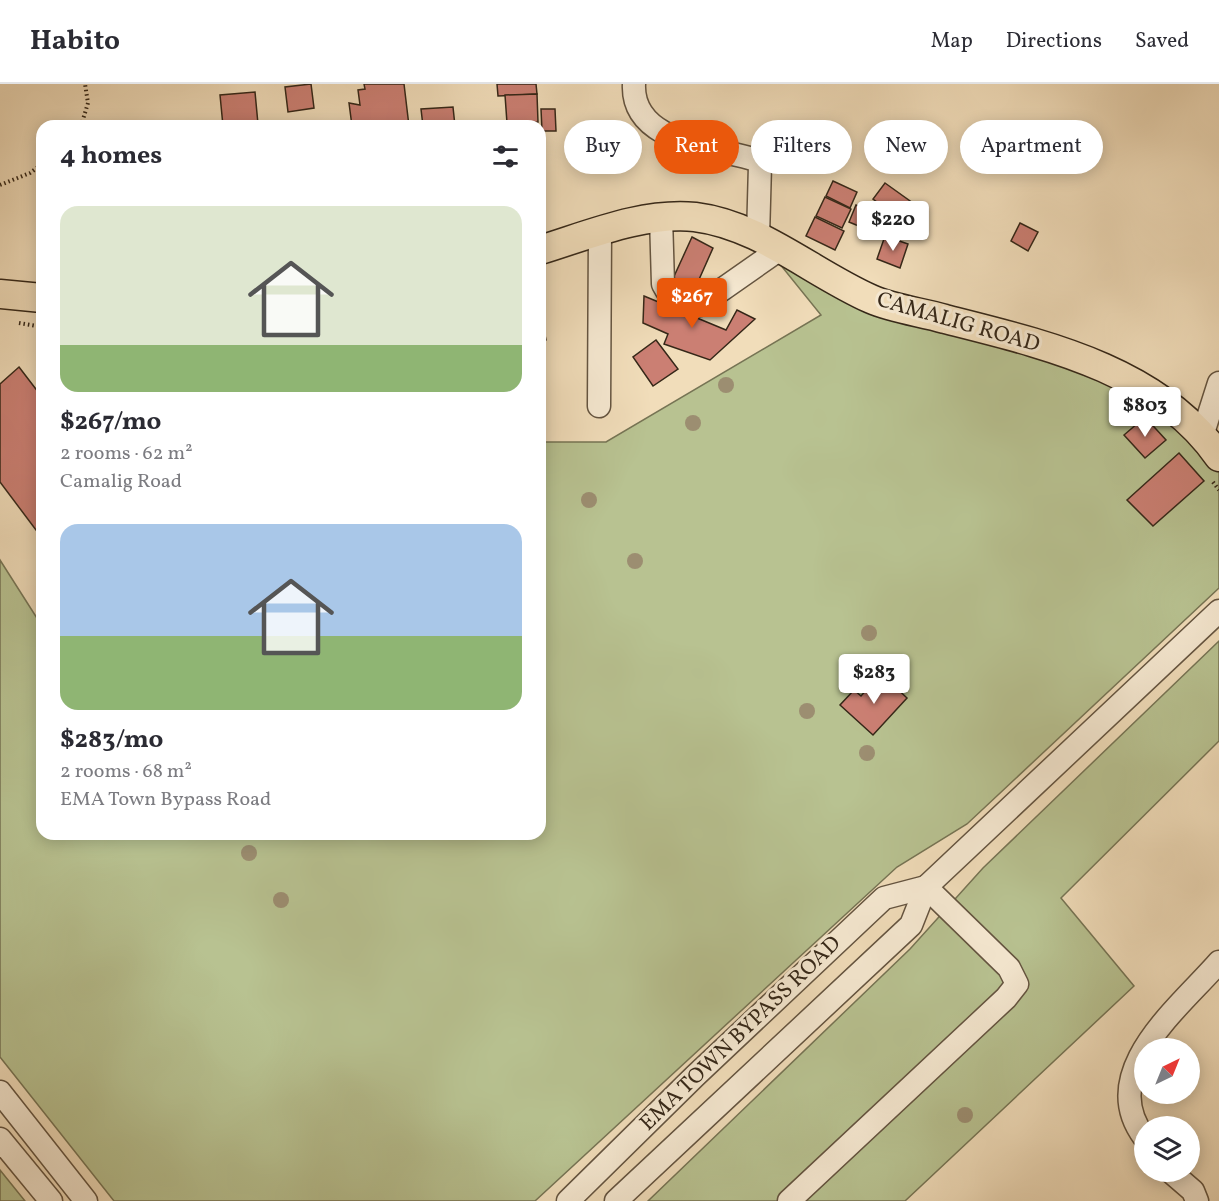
<!DOCTYPE html>
<meta charset="utf-8">
<style>
:root{--surface:#fff;--page:#f7f7f7;--text:#2b2b33;--muted:#7c7c81;--line:#e1e1e2;--accent:#ea580c}
body{margin:0;font-family:Vollkorn,serif;background:var(--page);color:var(--text);height:100vh;display:flex;flex-direction:column;font-size:22px;white-space:nowrap}
*{box-sizing:border-box;margin:0}
p{font-size:20px;color:var(--muted)}
.icon{flex:none;width:33px;height:33px;fill:none;stroke:currentColor;stroke-width:2;stroke-linecap:round;stroke-linejoin:round}
.map{position:relative;flex:1;overflow:hidden}
.panel{position:absolute;left:36px;top:36px;width:510px;height:720px;display:flex;flex-direction:column;background:var(--surface);border-radius:18px;box-shadow:0 3px 15px #0003}
.panel>*{flex:none}
.hud{position:absolute;left:564px;top:36px;width:564px;height:54px;display:flex;gap:12px}
.needle{width:39px;rotate:43deg}
.fabs{position:absolute;left:1134px;top:954px;display:grid;gap:12px}
.fabs a{display:grid;place-items:center;width:66px;height:66px;border-radius:50%;background:var(--surface);box-shadow:0 3px 15px #0003;font-size:30px}
.price{position:absolute;translate:-50% -51px;padding:0 14px;border-radius:6px;background:#fff;color:#222;font-size:20px;line-height:39px;filter:drop-shadow(0 2px 3px #0008)}
.price::after{content:'';position:absolute;left:50%;top:36px;width:18px;height:14px;margin-left:-9px;background:inherit;clip-path:polygon(0 0,100% 0,50% 100%)}
.price.on{background:var(--accent);color:#fff}
ul{padding:0;list-style:none}
li{display:grid;align-content:center;gap:12px;height:318px;padding:0 24px}
li span{display:grid;place-items:center;height:186px;border-radius:18px;color:#555}
li>.icon{margin-inline-start:auto}
span .icon{width:108px;height:108px;fill:#fffc;stroke-width:1}
li b{font-size:26px}
h2{display:flex;justify-content:space-between;align-items:center;height:72px;padding:0 24px;font-size:26px}
.chip{padding:0 21px;border-radius:27px;background:var(--surface);box-shadow:0 3px 15px #0003;font-size:21px;line-height:54px}
.chip.on{background:var(--accent);color:#fff}
header{display:flex;align-items:center;gap:36px;box-sizing:border-box;height:84px;padding:0 30px;background:var(--surface);border-bottom:2px solid var(--line)}
header strong{font-size:28px}
nav{display:flex;gap:33px;margin-inline-start:auto;font-size:21px}
.map>svg:first-child{display:block}
.green{fill:#b8c291;stroke:#767454;stroke-width:1.5}
.building{fill:#cb7f73;stroke:#352718;stroke-width:1.5}
.lines{fill:none;stroke-linecap:round;stroke-linejoin:round}
.minor-casing{stroke:#645440;stroke-width:25}
.major-casing{stroke:#352718;stroke-width:31}
.path{stroke:#352718;stroke-width:4;stroke-dasharray:1.5 3;stroke-linecap:butt}
.minor{stroke:#f6e9d2;stroke-width:22}
.major{stroke:#f1ddba;stroke-width:28}
.tree{fill:#9c8e71}
.labels{text-anchor:middle;dominant-baseline:central;stroke-width:6;stroke-linejoin:round;paint-order:stroke}
.street-label{font-size:22px;fill:#352718;stroke:#f6e9d2}
</style>
<header>
<strong>Habito</strong>
<nav><a>Map</a><a>Directions</a><a>Saved</a></nav>
</header>
<div class="map">
<svg width="1219" height="1117" viewBox="0 0 1219 1117">
<rect width="100%" height="100%" fill="#f1ddba"/>
<filter id="stains"><feTurbulence type="fractalNoise" baseFrequency=".00333" numOctaves="4"/><feColorMatrix values="0 0 0 0 .2 0 0 0 0 .09 0 0 0 0 .02 0 0 0 .5 -.17"/></filter>
<radialGradient id="worn" r=".72"><stop offset=".6" stop-color="#630" stop-opacity="0"/><stop offset="1" stop-color="#630" stop-opacity=".3"/></radialGradient>
<!-- green -->
<g class="green">
<path d="M758 153 872 216 1084 276 1219 374V504L967 740 897 783 535 1117H114L0 973V476L42 542V750H540V358H606L821 231Z"/>
<path d="M1219 557V657L1061 814 1134 902 905 1117H648L910 865 983 784Z"/>
<path d="M0 1086 25 1117H0Z"/>
</g>
<!-- building -->
<g class="building">
<path d="M311 0 314 24 288 28 285 3Z"/>
<path d="M364 0H404L409 42H352L349 19 360 21 358 6 365 5Z"/>
<path d="M497 0H536L537 10 498 12Z"/>
<path d="M255 8 258 40 223 42 220 11Z"/>
<path d="M537 10 538 38 507 39 505 11Z"/>
<path d="M453 23 455 42H423L421 25Z"/>
<path d="M541 25H555L556 47H542Z"/>
<path d="M833 97 857 108 850 124 826 112Z"/>
<path d="M885 99 917 122 905 139 873 115Z"/>
<path d="M825 113 851 125 842 144 816 132Z"/>
<path d="M856 121 873 128 866 145 849 138Z"/>
<path d="M815 133 844 147 835 166 806 152Z"/>
<path d="M1020 139 1038 148 1028 167 1011 157Z"/>
<path d="M885 152 908 160 900 184 877 175Z"/>
<path d="M692 153 713 164 693 209 671 199Z"/>
<path d="M644 212 726 246 737 226 755 235 710 276 664 260 668 250 643 239Z"/>
<path d="M540 226 546 256 540 257Z"/>
<path d="M656 256 678 285 653 302 633 273Z"/>
<path d="M19 283 42 313V454L0 398V300Z"/>
<path d="M1145 333 1166 356 1145 374 1124 351Z"/>
<path d="M1179 369 1204 397 1153 442 1127 416Z"/>
<path d="M876 595 885 603 890 598 907 614 873 651 840 621 854 606 861 612Z"/>
</g>
<g class="lines">
<defs>
<g id="minor">
<path d="M634 0C631 60 717 63 756 76L760 81 758 153"/>
<path d="M661 133 663 200 667 207 700 221 780 165"/>
<path d="M599 322 600 148"/>
<path d="M1203 349 1219 299"/>
<path d="M0 1008 86 1117"/>
<path d="M1144 1053C1096 988 1179 924 1219 878"/>
<path d="M0 1055 51 1117"/>
<path d="M1171 1088 1193 1107 1197 1117"/>
<path d="M568 1117 695 992 884 814 926 803"/>
<path d="M616 1117 911 841 926 803 1219 527"/>
<path d="M789 1117 1006 914 1017 900 1009 884 926 803"/>
</g>
<g id="major">
<path d="M540 166C589 151 642 128 695 133 760 141 812 189 871 215 894 225 921 228 945 235 1043 260 1158 285 1219 373"/>
<path d="M0 210 42 214"/>
</g>
</defs>
<!-- minor casing -->
<use href="#minor" class="minor-casing"/>
<!-- major casing -->
<use href="#major" class="major-casing"/>
<!-- path -->
<g class="path">
<path d="M81 42 88 19 85 0"/>
<path d="M0 101 30 89 42 80"/>
<path d="M19 239 42 243"/>
<path d="M1213 398 1219 406"/>
</g>
<!-- minor -->
<use href="#minor" class="minor"/>
<!-- major -->
<use href="#major" class="major"/>
</g>
<!-- trees -->
<g class="tree">
<circle cx="726" cy="301" r="8"/>
<circle cx="693" cy="339" r="8"/>
<circle cx="589" cy="416" r="8"/>
<circle cx="635" cy="477" r="8"/>
<circle cx="869" cy="549" r="8"/>
<circle cx="807" cy="627" r="8"/>
<circle cx="867" cy="669" r="8"/>
<circle cx="249" cy="769" r="8"/>
<circle cx="281" cy="816" r="8"/>
<circle cx="965" cy="1031" r="8"/>
</g>
<g class="labels">
<!-- street labels -->
<g class="street-label">
<text transform="translate(958 239) rotate(16)">CAMALIG ROAD</text>
<text transform="translate(741 950) rotate(-44)">EMA TOWN BYPASS ROAD</text>
</g>
</g>
<rect width="100%" height="100%" filter="url(#stains)"/>
<rect width="100%" height="100%" fill="url(#worn)"/>
</svg>
<div class="fabs">
<a><svg class="needle" viewBox="-14 -14 28 28"><path d="M0-13l5 13h-10z" fill="#e53935"/><path d="M0 13l5-13h-10z" fill="#7c7c81"/></svg></a>
<a><svg class="icon" aria-label="layers" viewBox="0 0 24 24"><path d="M12 4l9 5-9 5-9-5zM3 14l9 5 9-5"/></svg></a>
</div>
<b class="price" style="left:893px;top:168px">$220</b>
<b class="price on" style="left:692px;top:245px">$267</b>
<b class="price" style="left:1145px;top:354px">$803</b>
<b class="price" style="left:874px;top:621px">$283</b>
<div class="hud">
<a class="chip">Buy</a>
<a class="chip on">Rent</a>
<a class="chip">Filters</a>
<a class="chip">New</a>
<a class="chip">Apartment</a>
</div>
<section class="panel">
<h2>4 homes<svg class="icon" aria-label="filters" viewBox="0 0 24 24"><path d="M4 7h16M4 17h16"/><circle cx="9" cy="7" r="2"/><circle cx="15" cy="17" r="2"/></svg></h2>
<ul>
<li><span style="background:linear-gradient(#dfe7d0 75%,#8fb573 0)"><svg class="icon" aria-label="home" viewBox="0 0 24 24"><path d="M3 11l9-7 9 7M6 9v11h12V9"/></svg></span><div><b>$267/mo</b><p>2 rooms · 62 m²</p><p>Camalig Road</p></div></li>
<li><span style="background:linear-gradient(#a9c7e8 60%,#8fb573 0)"><svg class="icon" aria-label="home" viewBox="0 0 24 24"><path d="M3 11l9-7 9 7M6 9v11h12V9"/></svg></span><div><b>$283/mo</b><p>2 rooms · 68 m²</p><p>EMA Town Bypass Road</p></div></li>
</ul>
</section>
</div>
